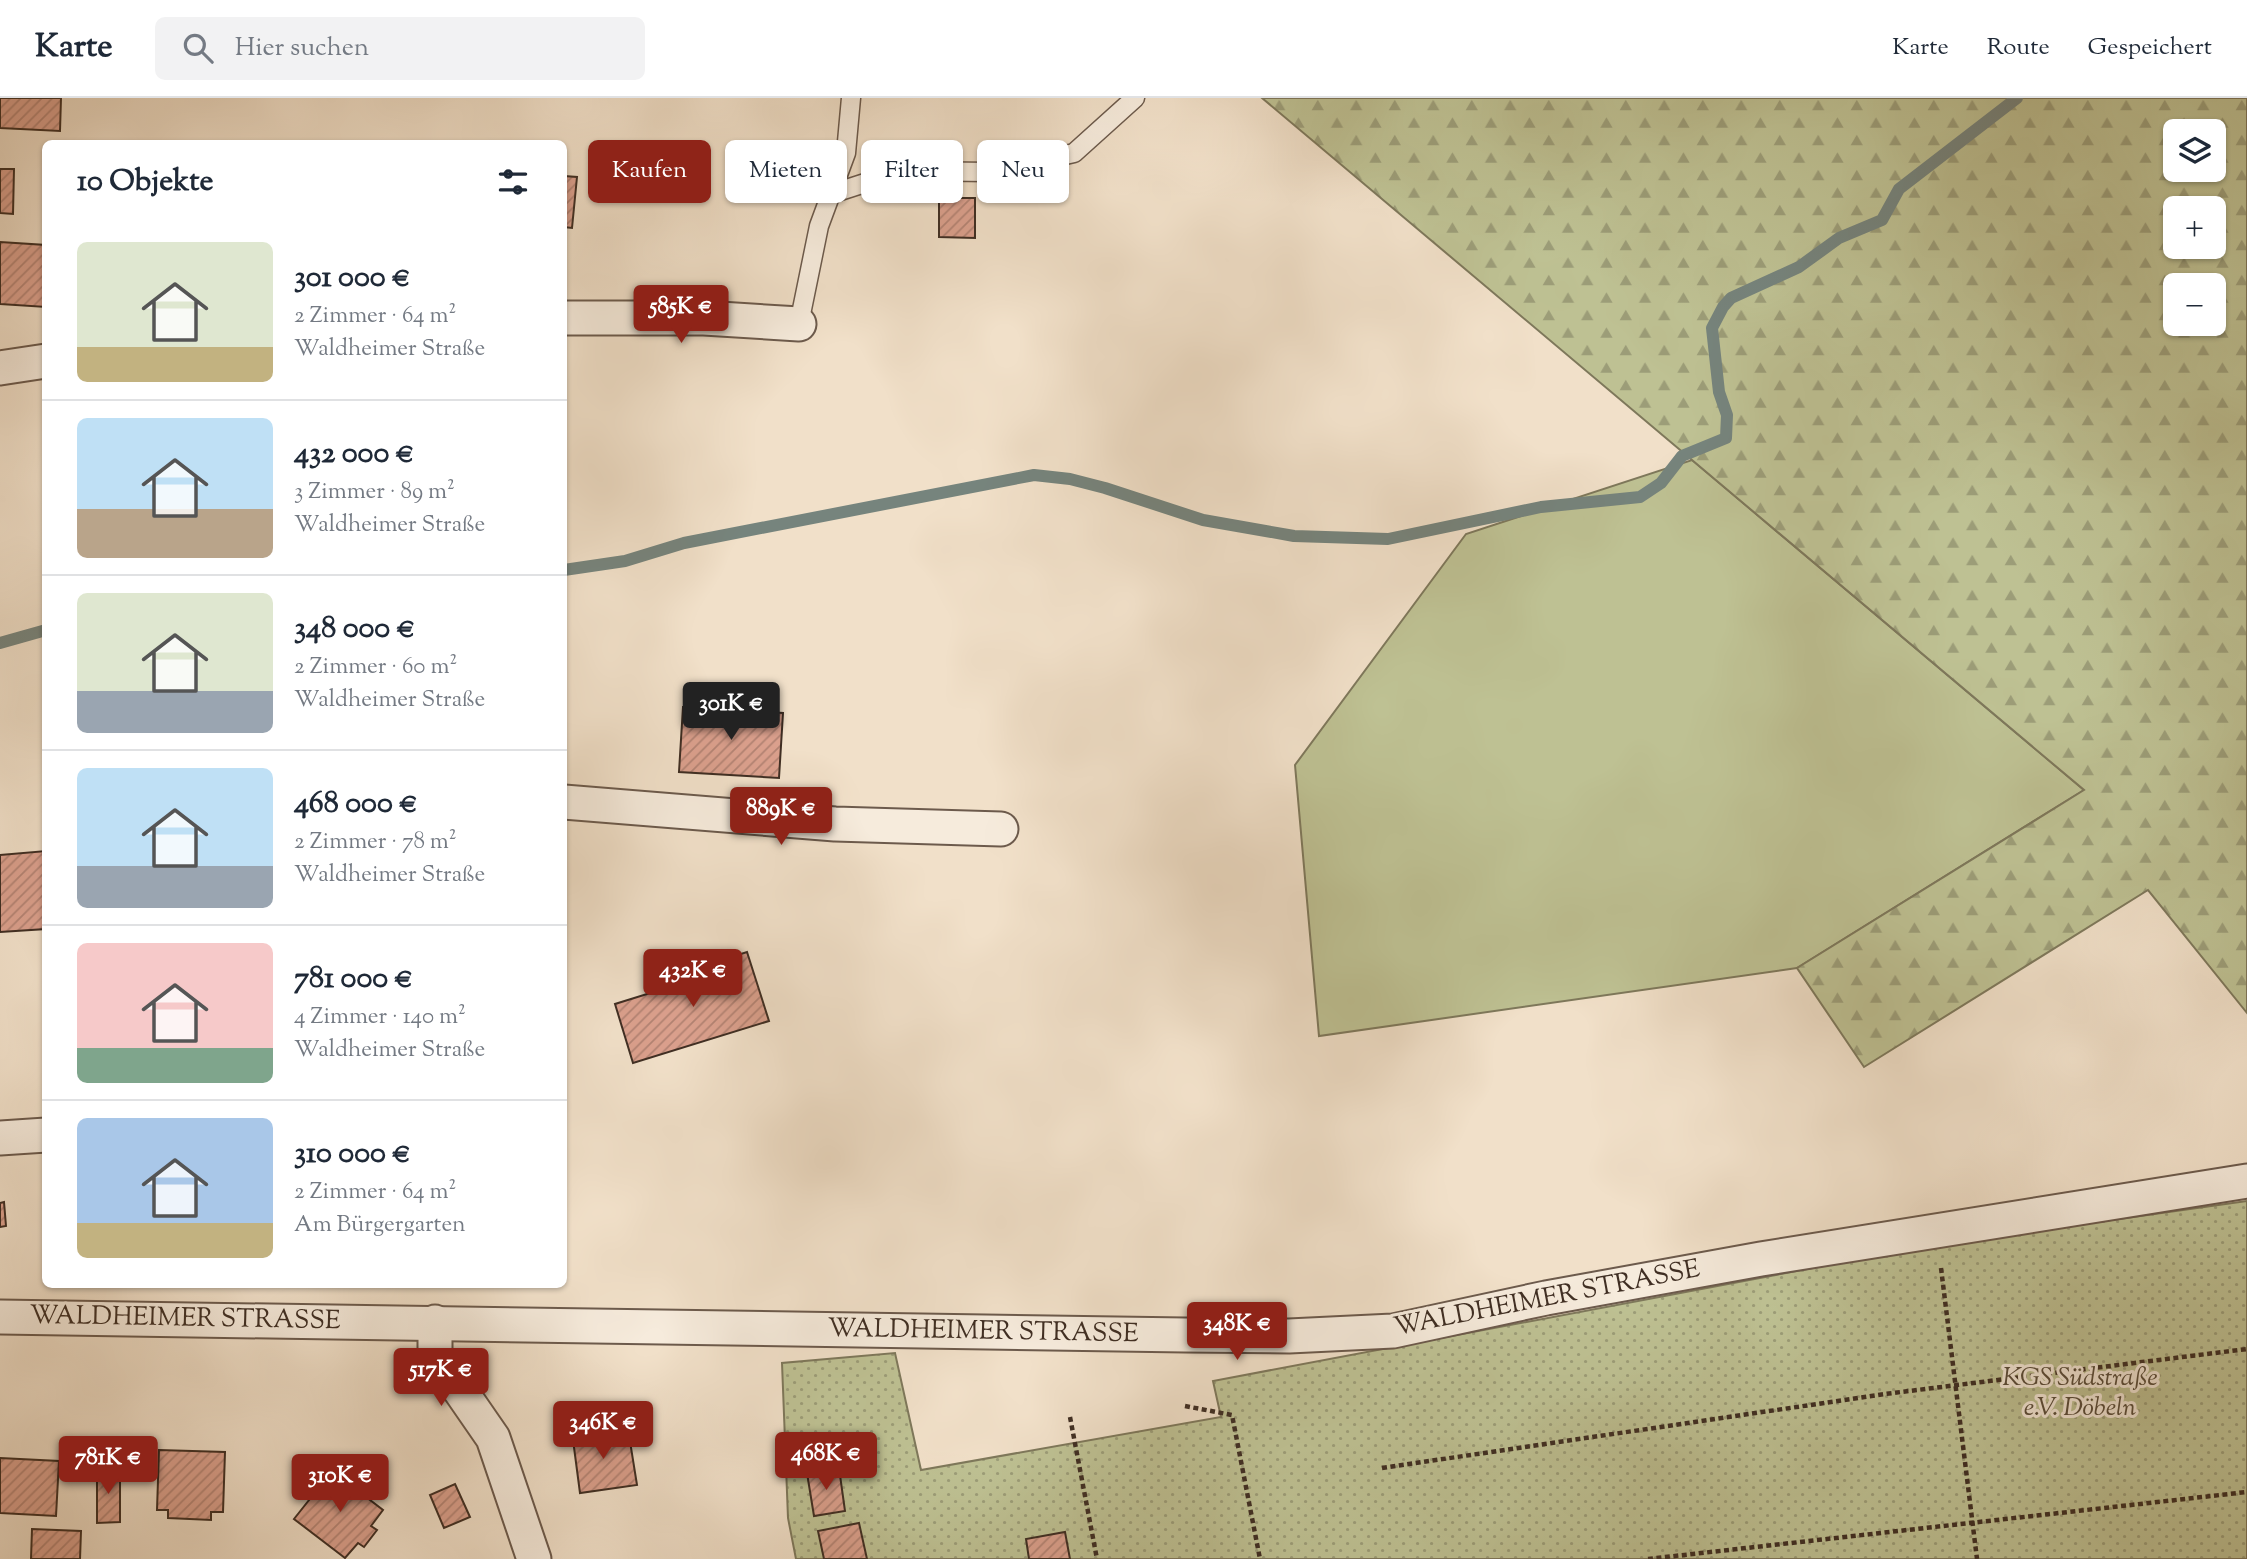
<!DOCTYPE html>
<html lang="de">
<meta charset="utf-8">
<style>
:root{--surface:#fff;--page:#f2f2f3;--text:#1f2937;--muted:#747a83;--line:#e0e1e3;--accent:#8f2418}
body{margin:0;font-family:"Sorts Mill Goudy",serif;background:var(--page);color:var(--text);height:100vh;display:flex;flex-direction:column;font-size:26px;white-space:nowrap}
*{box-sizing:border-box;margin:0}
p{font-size:23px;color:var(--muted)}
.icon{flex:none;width:38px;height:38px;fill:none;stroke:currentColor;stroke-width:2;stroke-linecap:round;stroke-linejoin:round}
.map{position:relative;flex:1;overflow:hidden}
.details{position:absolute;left:42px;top:42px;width:525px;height:1148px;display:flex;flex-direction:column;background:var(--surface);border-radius:10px;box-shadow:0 2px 5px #0004}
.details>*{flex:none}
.top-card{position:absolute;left:588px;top:42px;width:665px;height:63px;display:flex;gap:14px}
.fabs{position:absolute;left:2163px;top:21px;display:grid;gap:14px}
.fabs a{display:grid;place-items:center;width:63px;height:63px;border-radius:10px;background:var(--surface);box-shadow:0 2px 5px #0004;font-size:35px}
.price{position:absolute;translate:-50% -60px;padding:0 16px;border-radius:7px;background:var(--accent);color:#fff;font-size:23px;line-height:46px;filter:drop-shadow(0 2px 4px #0008)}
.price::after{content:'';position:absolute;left:50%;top:42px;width:21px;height:16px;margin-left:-10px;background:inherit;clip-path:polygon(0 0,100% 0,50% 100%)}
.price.active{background:#222;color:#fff}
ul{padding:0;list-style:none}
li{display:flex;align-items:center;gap:21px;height:175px;padding:0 35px}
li+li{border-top:2px solid var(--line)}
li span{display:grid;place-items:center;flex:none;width:196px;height:140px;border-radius:10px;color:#555}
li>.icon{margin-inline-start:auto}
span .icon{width:84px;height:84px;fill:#fffc;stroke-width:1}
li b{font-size:30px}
h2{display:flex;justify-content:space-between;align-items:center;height:84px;padding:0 35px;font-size:30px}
.pill{padding:0 24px;border-radius:10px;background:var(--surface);box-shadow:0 2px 5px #0004;font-size:24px;line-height:63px}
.pill.active{background:var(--accent);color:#fff}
header{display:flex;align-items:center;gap:42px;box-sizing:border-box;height:98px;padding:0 35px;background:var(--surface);border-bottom:2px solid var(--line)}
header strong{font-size:33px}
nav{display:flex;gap:38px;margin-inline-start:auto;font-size:24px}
.search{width:490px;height:63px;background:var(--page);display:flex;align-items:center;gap:18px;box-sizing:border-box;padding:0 24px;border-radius:10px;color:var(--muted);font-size:26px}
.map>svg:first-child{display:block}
.green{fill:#bec193;stroke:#7e785b;stroke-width:2}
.forest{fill:url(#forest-firs);stroke:#7e785b;stroke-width:2;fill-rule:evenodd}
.garden{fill:url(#garden-dots);stroke:#7e785b;stroke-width:2}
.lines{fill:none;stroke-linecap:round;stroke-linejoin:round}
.stream{stroke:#76847d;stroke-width:12}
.building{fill:url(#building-hatch);stroke:#3f2e23;stroke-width:2}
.lane-casing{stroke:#6c5a4c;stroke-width:21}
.street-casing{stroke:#6c5a4c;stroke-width:37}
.path{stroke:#3f2e23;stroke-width:4.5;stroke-dasharray:5 3.5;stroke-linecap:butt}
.lane{stroke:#f6ebdc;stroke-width:18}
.street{stroke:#f6ebdc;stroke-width:33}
.labels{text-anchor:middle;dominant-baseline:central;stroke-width:6;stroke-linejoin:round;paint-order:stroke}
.street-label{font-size:26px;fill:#3f2e23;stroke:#f6ebdc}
.park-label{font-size:26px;font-style:italic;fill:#584b39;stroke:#f6ebdc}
</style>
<header>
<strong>Karte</strong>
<div class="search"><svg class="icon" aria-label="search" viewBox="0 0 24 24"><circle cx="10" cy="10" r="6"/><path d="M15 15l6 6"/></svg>Hier suchen</div>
<nav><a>Karte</a><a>Route</a><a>Gespeichert</a></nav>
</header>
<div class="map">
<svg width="2247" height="1461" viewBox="0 0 2247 1461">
<defs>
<pattern id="forest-firs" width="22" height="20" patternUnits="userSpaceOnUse" patternTransform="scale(1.75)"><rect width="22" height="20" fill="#bec193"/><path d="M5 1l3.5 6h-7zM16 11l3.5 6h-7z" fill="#9c9d78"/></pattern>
<pattern id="garden-dots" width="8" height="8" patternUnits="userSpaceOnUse" patternTransform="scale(1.75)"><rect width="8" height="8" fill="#bec193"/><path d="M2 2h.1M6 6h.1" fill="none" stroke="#9c9d78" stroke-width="1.8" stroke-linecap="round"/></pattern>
<pattern id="building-hatch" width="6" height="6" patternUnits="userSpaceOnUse" patternTransform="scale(1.75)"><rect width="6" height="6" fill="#dba08d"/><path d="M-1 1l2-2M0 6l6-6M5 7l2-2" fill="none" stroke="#b38373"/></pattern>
</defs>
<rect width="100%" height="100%" fill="#f1e0c9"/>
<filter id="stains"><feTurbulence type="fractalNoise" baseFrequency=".00286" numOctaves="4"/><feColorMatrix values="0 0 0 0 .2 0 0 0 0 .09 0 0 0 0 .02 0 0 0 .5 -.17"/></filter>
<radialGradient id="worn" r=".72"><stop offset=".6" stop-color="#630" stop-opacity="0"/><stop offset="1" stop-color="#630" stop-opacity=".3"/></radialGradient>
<!-- green -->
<path class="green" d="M1692 362 2084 692 1797 870 1319 938 1295 667 1466 436Z"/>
<!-- forest -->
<path class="forest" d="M1262 0H2247V915L2148 792 1864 969 1797 870 2084 692ZM2175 33H2214V72H2175ZM2175 110H2214V149H2175ZM2175 187H2214V226H2175Z"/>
<!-- garden -->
<path class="garden" d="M2247 1103V1461H796L788 1420 782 1265 895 1255 921 1372 1221 1319 1213 1283 1935 1147Z"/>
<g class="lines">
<!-- stream -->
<g class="stream">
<path d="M564 472 625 463 684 445 1034 377 1070 381 1105 390 1203 422 1294 438 1388 441 1541 409 1640 399 1661 385 1682 358 1726 340 1727 317 1719 294 1712 230 1723 209 1731 200 1799 169 1839 140 1882 122 1899 91 2017 0"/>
<path d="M0 545 46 532"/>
</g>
</g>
<!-- building -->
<g class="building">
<path d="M0 0H61L60 33 0 30Z"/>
<path d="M0 71H14L13 116 0 115Z"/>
<path d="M564 78 577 79 572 130 564 129Z"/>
<path d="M939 100H975V140L939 139Z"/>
<path d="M0 144 46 147V209L0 206Z"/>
<path d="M683 609 783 615 779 680 679 674Z"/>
<path d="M46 753V831L0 834V757Z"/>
<path d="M747 854 769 923 633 965 615 906 673 888 669 879Z"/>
<path d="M4 1104 6 1128 0 1129V1105Z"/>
<path d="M606 1330 607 1340 629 1337 637 1387 580 1395 572 1334Z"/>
<path d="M159 1352 225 1354 223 1414H211V1422L168 1420V1412H157Z"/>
<path d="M0 1360 59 1363 56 1418 0 1415Z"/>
<path d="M336 1368 361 1386 357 1392 383 1412 371 1428 377 1432 364 1449 358 1445 345 1460 294 1421Z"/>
<path d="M839 1370 845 1413 814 1418 807 1375Z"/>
<path d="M97 1372H120V1424L97 1425Z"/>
<path d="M455 1386 470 1419 444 1430 430 1397Z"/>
<path d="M859 1425 867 1461H824L818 1433Z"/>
<path d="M32 1431 81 1433 80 1461H31Z"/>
<path d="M1065 1434 1070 1461H1029L1026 1441Z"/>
</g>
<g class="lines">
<defs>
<g id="lane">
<path d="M831 96 902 73 990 74 1074 55 1135 0"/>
<path d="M799 226 819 128 846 55 851 0"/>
</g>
<g id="street">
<path d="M564 220H704L799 226"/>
<path d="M0 270 46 263"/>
<path d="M564 704 835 726 1001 731"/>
<path d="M0 1040 46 1037"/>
<path d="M0 1219 1185 1237 1289 1238 1393 1233 1546 1200 1761 1161 2247 1083"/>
<path d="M435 1224V1256L493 1340 534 1461"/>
</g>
</defs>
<!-- lane casing -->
<use href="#lane" class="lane-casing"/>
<!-- street casing -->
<use href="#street" class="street-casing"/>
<!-- path -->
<g class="path">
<path d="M1941 1170 1977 1461"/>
<path d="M1185 1308 1232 1317 1260 1461"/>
<path d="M1070 1319 1097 1461"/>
<path d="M1382 1370 1885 1296 2247 1251"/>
<path d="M1648 1461 2247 1394"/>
</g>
<!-- lane -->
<use href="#lane" class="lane"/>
<!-- street -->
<use href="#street" class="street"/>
</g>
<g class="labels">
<!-- street labels -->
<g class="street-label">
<text transform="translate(1547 1201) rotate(-11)">WALDHEIMER STRASSE</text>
<text transform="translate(185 1221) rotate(1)">WALDHEIMER STRASSE</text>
<text transform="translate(983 1234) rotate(1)">WALDHEIMER STRASSE</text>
</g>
<!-- park labels -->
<g class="park-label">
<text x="2080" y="1280">KGS Südstraße<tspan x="2080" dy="30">e.V. Döbeln</tspan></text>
</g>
</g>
<rect width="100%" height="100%" filter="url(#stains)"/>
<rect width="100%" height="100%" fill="url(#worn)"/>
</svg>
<div class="fabs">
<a><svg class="icon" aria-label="layers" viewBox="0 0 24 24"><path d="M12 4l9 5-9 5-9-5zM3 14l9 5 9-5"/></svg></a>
<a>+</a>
<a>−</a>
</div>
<b class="price" style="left:681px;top:247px">585K €</b>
<b class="price active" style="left:731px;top:644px">301K €</b>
<b class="price" style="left:781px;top:749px">889K €</b>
<b class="price" style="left:693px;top:911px">432K €</b>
<b class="price" style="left:1237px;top:1264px">348K €</b>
<b class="price" style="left:441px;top:1310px">517K €</b>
<b class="price" style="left:603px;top:1363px">346K €</b>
<b class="price" style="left:826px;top:1394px">468K €</b>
<b class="price" style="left:108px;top:1398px">781K €</b>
<b class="price" style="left:340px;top:1416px">310K €</b>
<div class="top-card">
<a class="pill active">Kaufen</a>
<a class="pill">Mieten</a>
<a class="pill">Filter</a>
<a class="pill">Neu</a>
</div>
<section class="details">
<h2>10 Objekte<svg class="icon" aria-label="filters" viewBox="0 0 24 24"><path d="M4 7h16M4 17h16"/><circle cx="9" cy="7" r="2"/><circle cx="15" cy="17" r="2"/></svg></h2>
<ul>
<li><span style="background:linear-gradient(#dfe7d0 75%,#c2b280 0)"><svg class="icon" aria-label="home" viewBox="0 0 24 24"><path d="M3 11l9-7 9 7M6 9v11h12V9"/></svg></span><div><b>301 000 €</b><p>2 Zimmer · 64 m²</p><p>Waldheimer Straße</p></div></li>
<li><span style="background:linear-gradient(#bfe0f5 65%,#b9a48a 0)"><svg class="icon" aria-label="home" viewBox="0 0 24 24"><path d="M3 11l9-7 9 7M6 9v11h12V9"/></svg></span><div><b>432 000 €</b><p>3 Zimmer · 89 m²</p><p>Waldheimer Straße</p></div></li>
<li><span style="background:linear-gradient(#dfe7d0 70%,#9aa5b1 0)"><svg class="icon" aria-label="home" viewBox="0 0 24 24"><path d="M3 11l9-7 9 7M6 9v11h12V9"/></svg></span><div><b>348 000 €</b><p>2 Zimmer · 60 m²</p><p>Waldheimer Straße</p></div></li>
<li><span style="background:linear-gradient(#bfe0f5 70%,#9aa5b1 0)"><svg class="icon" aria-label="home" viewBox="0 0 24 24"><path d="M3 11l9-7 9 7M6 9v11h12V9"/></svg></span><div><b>468 000 €</b><p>2 Zimmer · 78 m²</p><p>Waldheimer Straße</p></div></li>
<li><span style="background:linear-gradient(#f6c9c9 75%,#7fa58c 0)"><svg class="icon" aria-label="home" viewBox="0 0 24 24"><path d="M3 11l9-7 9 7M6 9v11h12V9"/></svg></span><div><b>781 000 €</b><p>4 Zimmer · 140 m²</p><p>Waldheimer Straße</p></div></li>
<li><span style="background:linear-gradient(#a9c7e8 75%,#c2b280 0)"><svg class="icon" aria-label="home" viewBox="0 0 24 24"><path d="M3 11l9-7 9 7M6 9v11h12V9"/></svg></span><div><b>310 000 €</b><p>2 Zimmer · 64 m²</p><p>Am Bürgergarten</p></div></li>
</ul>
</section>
</div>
